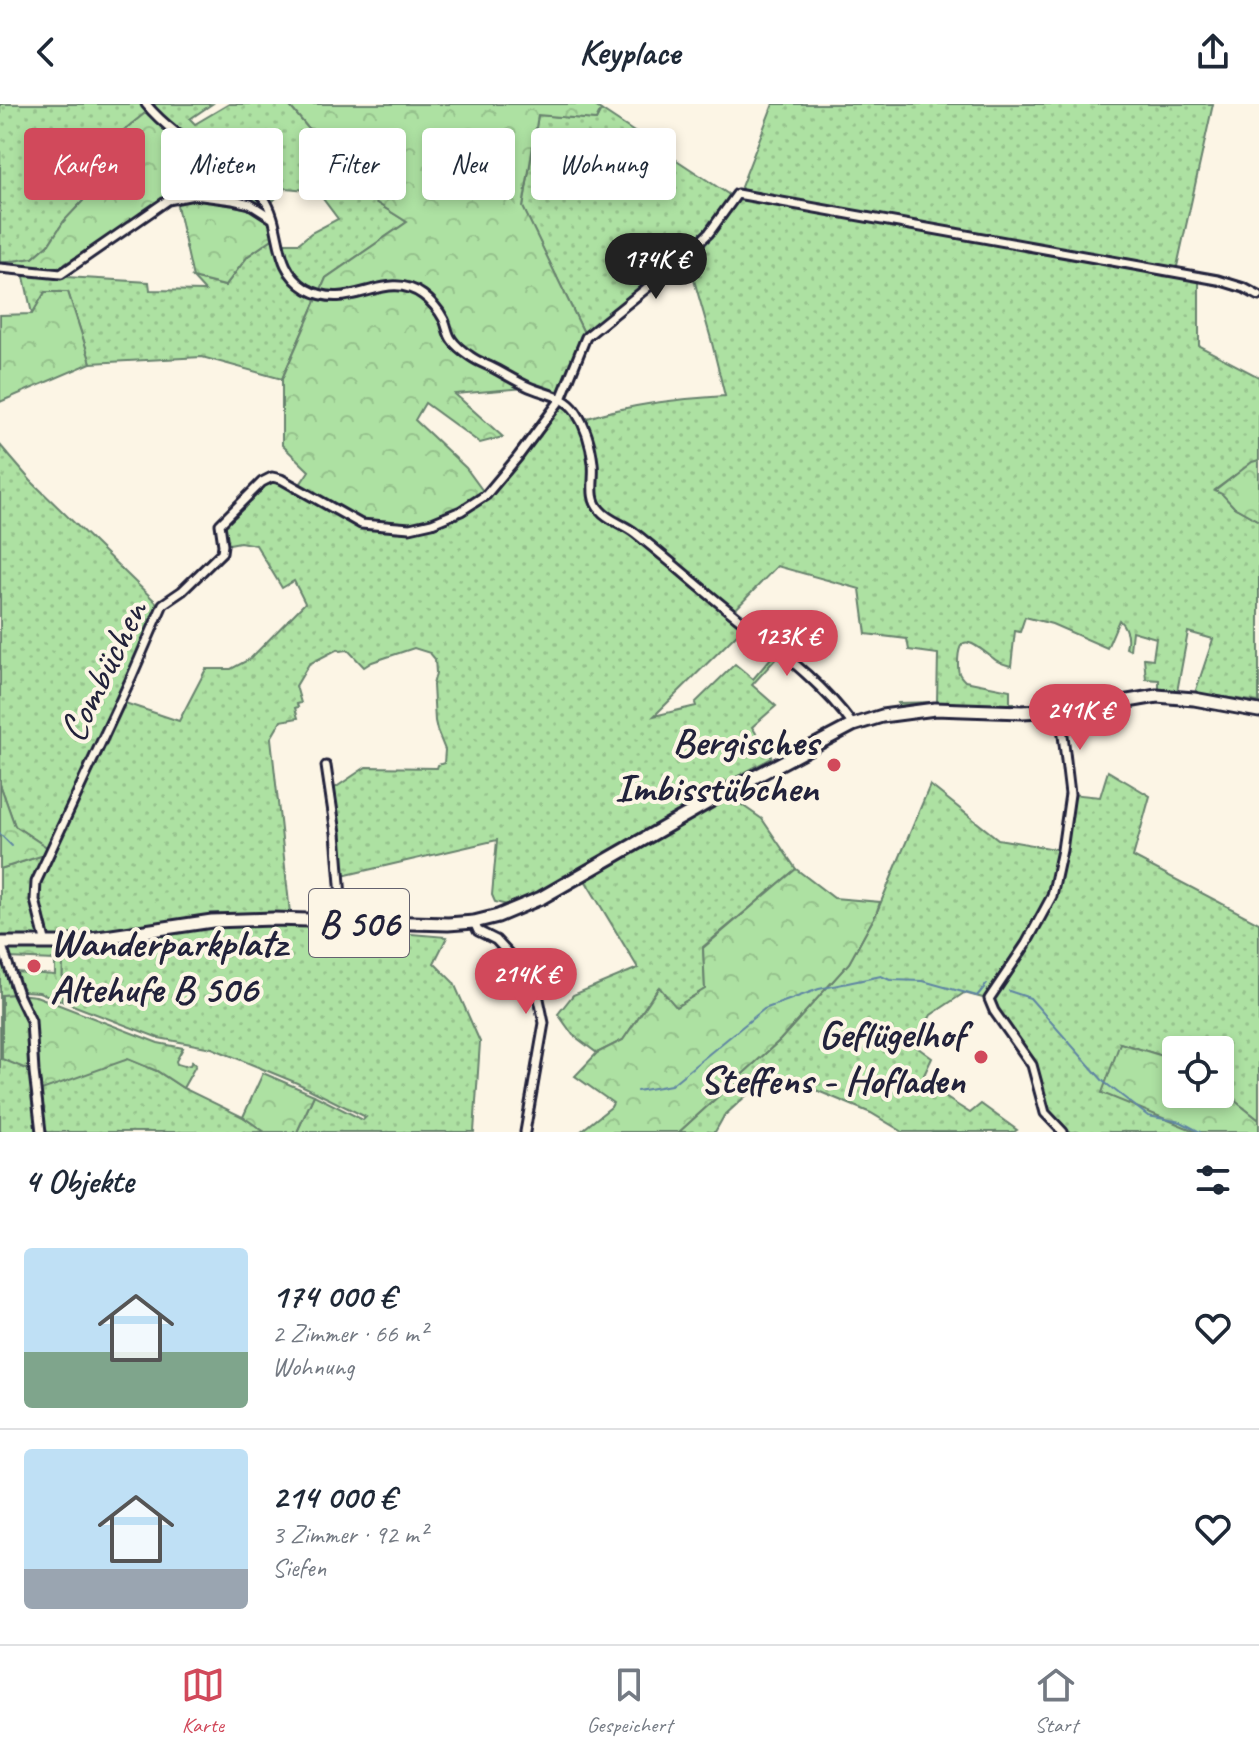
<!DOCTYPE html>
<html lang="de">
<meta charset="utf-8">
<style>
:root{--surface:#fff;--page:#f2f2f3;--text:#1f2937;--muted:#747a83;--line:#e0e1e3;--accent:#d1495b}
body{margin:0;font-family:Caveat,sans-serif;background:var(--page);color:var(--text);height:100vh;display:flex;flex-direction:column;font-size:30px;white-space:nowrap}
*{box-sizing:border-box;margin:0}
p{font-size:26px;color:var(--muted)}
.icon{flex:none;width:44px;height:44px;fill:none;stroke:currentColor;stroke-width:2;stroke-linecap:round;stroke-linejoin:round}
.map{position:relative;height:1028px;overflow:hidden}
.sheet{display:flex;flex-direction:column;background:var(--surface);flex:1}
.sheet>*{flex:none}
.guide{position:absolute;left:24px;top:24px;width:800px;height:72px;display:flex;gap:16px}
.fabs{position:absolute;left:1162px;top:932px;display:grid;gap:16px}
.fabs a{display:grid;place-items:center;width:72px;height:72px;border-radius:8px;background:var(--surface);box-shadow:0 4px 12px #0003;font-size:40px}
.price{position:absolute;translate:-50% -68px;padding:0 18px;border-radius:28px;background:var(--accent);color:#fff;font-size:26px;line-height:52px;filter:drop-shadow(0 2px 4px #0008)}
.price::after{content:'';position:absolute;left:50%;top:48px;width:24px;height:18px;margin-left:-12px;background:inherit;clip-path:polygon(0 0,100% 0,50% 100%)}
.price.selected{background:#222;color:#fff}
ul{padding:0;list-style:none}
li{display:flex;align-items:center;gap:24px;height:200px;padding:0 24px}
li+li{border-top:2px solid var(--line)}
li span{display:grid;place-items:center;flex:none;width:224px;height:160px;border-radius:8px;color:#555}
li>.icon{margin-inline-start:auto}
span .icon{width:96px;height:96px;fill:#fffc;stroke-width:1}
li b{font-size:34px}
h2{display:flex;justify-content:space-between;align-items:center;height:96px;padding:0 24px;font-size:34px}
.chip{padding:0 28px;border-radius:8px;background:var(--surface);box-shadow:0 4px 12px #0003;font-size:28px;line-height:72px}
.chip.selected{background:var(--accent);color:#fff}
header{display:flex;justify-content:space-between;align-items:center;height:104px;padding:0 24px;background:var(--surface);font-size:36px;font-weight:700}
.dock{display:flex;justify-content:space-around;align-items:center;height:112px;border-top:2px solid var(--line);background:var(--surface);font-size:22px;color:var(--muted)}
.dock a{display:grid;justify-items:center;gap:4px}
.dock .selected{color:var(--accent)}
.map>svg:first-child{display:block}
.grass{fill:url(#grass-dots);stroke:#68826e;stroke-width:2}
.forest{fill:url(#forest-crowns);stroke:#68826e;stroke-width:2}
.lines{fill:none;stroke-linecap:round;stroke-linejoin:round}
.stream{stroke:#5f85a3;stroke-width:2}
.street-casing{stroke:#22223b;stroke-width:13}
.primary-casing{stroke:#22223b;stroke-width:17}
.street{stroke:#fcf5e5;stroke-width:7}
.primary{stroke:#fcf5e5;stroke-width:11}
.poi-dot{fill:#d1495b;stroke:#fcf5e5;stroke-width:3}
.labels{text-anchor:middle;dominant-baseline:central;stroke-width:8;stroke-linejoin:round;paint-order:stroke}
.shield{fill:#fcf5e5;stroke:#63616e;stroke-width:2}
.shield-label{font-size:38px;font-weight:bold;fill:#22223b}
.street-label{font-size:40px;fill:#22223b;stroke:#fcf5e5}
.poi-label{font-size:40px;font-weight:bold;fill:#22223b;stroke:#fcf5e5;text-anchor:end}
</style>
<header><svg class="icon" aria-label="back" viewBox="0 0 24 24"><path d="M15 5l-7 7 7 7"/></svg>Keyplace<svg class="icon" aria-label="share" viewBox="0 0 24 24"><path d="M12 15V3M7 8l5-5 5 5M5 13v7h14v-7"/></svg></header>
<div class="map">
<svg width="1259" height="1028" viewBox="0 0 1259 1028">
<defs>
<pattern id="grass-dots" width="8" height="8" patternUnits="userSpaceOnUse" patternTransform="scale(2)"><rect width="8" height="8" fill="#ade1a2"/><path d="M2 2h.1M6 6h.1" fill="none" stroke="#95c18c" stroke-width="1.8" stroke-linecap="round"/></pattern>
<pattern id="forest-crowns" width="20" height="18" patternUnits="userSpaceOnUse" patternTransform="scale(2)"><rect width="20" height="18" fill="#ade1a2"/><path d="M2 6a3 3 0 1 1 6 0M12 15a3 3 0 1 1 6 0" fill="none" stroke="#95c18c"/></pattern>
</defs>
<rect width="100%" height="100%" fill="#fcf5e5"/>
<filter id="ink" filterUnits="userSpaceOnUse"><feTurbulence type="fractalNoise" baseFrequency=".0125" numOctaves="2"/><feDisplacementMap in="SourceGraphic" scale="16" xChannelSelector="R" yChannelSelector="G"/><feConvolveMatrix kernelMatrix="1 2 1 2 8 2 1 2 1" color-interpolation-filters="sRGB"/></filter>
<g filter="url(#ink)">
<!-- grass -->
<g class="grass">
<path d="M0 0H145L149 6 89 54 81 73 83 97 64 117 49 140 33 154 0 159Z"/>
<path d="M148 0H212L190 15 195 20 229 0H288L364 91 407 118 326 174 320 189 294 173 280 139H299L311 129 338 115 317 87 286 84 269 101 174 24Z"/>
<path d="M773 0H1213L1176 167 1051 144 1044 140 1033 141 744 88 741 83Z"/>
<path d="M601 6 731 92 693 141 623 198 585 231 523 104 538 11 596 16Z"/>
<path d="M740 94 1199 176V242L1259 273V356L1252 359 1215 386 1222 389 1234 403 1259 417V598L1195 589 1213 535 1188 528 1177 588H1159V576L1146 575 1144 554 1153 555 1156 534 1132 527 1130 546 1126 544C1129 533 1127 524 1119 516L1107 544 1052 520 1025 513 1020 528 1015 527 1011 562C1004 560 998 559 993 554 975 541 958 524 958 560 958 569 959 571 965 577L1010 586V599H1014V601L974 599 899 602 898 599 937 598 938 550 909 546 907 535 866 530 860 485 777 462 733 508 605 408 596 392V357L584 315C631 300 676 295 725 292L711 235 688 155 714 129 733 100Z"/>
<path d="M275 133 293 174 319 190 282 275 202 253 91 259 68 188 32 210 23 168 49 172 149 178 150 186 205 187 193 174 225 182 248 152Z"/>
<path d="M560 294 578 318 592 363 594 403 621 421 744 523 654 612 696 602 695 599 735 560 753 575 777 547 780 550 752 581 776 602 752 623 772 654 719 682 724 687 541 790 507 801 495 798 492 791 497 736 342 772 332 686 366 663 437 664 438 661 444 659 445 646 437 626 435 617 433 581 436 569 435 555 430 549 414 544 372 558 364 563 348 546 340 547 338 545 309 560 296 582 301 599 297 600 298 603 295 604 298 614 281 617 271 634 290 809 276 813 50 835 36 795 38 777 119 597 179 617 206 565H231L250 555 305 499 294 477 282 484 256 441 240 438 224 441 221 421 262 379 272 375 298 385 486 391Z"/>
<path d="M0 341 31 377 160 502 48 744 15 722 0 680Z"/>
<path d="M1108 667 1150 692 1133 753 1259 819V1016L1220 985V946H1176V956L1120 939 1182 1021 1197 1028H1065L1045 1006 1033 959 995 906 991 894 1051 791 1071 690 1100 693Z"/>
<path d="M930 681 998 735 1061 746 1048 789 1023 838 987 895 964 889 931 911 914 941 932 954 924 971 926 981 970 1009 981 1000 1017 1026 1014 1028H903L871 1009 772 968 724 1012 715 1028H679L780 936 849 859 876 810Z"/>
<path d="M726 690 762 715 796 765 703 843 705 885 676 903 658 884 623 936 597 949 573 931 558 910 573 891 638 864 585 776Z"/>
<path d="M44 751C30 786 33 794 39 830L36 836 0 834V765Z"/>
<path d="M274 821 331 823 447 833 434 859 454 879 480 938 474 1028H297L314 991 363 1016 366 1013 297 979 212 944 159 934 62 897 63 845 81 844 214 822Z"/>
<path d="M0 849 6 869 18 890 3 891 128 955 157 967 183 984 243 1013 265 1028H0Z"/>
</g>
<!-- forest -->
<g class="forest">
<path d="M288 0H592L601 6 596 16 538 11 523 103 585 231 559 292 537 283 455 290 503 333 480 339 425 299 415 316 466 364 485 390 460 406 410 423 360 418 299 382 309 367 282 341V275L326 174 407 118 364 91Z"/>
<path d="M149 6 256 87 267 104 192 92 167 95 144 111 50 169 0 162V159L33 154 49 140 64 117 83 97 81 73 89 54Z"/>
<path d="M193 95 268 108 275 133 248 152 225 182 193 174 176 97Z"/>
<path d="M45 188H68L91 259 0 298V211L32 210Z"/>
<path d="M1259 356V417L1234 403 1222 390 1215 387 1252 358Z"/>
<path d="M0 680 15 722 48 744 44 751 0 765Z"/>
<path d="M796 765 834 794 880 798 876 810 849 859 780 936 679 1028H580L611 1003 613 999 575 972 597 949 623 936 659 883 676 903 705 885 703 844Z"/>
<path d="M7 845H63L62 897 39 888 24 887 14 868 55 871V856L8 854Z"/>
<path d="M18 890 36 892 158 939 183 944 176 957 177 960 184 962 190 961 192 957 196 961 183 984 157 967 128 955 39 987 34 968 2 955V891Z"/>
<path d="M1120 939 1176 956V990H1220V985L1259 1016V1028H1197L1102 989Z"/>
<path d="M263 969 314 991 297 1028H265L243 1013Z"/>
</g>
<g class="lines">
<!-- stream -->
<g class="stream">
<path d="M0 730 12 742"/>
<path d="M1009 887 1030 894 1104 978 1148 1012 1181 1018 1200 1028"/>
<path d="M637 987 671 981 764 905 819 885 881 872 890 876 923 877 977 892 987 880"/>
</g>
<defs>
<g id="street">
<path d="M146 0C164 23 202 48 226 65 239 74 256 81 264 94 284 124 271 163 307 185 351 210 385 163 423 191 430 196 439 206 443 214 447 220 447 230 452 236 456 242 464 248 470 252 478 258 488 261 497 266 508 272 518 278 529 283 545 290 566 292 576 308 586 323 591 342 593 359 595 375 588 394 600 406 609 417 624 420 635 429 668 455 700 484 733 510 776 545 820 576 853 621"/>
<path d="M0 164 61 170 168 96 194 91 233 96 250 100 272 114"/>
<path d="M1060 606 1070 690 1062 746 1052 792 1026 840 989 895 994 907 1032 961 1045 1009 1063 1028"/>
<path d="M326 662 336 729 341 793 333 818"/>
<path d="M474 818 478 827 496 836 521 863 538 890 544 919 525 1028"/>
<path d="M1 839 18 890 31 917 34 968 41 1028"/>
<path d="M46 840 35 796 36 778 131 574 163 500 182 487 222 448 223 441 220 420 262 378 272 373 281 375 361 420 410 424 432 419 461 407 486 391 517 354 561 295 586 233 674 162 709 129 737 90 1218 176 1244 184 1259 192"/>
</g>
<path id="primary" d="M0 839H65L212 817 273 815 448 820 474 818 498 812 541 794 726 688 853 621 882 612 935 605 1022 608 1060 606 1099 602 1157 592 1194 595 1259 607"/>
</defs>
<!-- street casing -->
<use href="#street" class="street-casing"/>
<!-- primary casing -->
<use href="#primary" class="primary-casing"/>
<!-- street -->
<use href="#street" class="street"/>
<!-- primary -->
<use href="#primary" class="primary"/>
</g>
</g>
<!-- markers -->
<g class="poi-dot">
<circle cx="834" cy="661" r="8"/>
<circle cx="34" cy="862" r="8"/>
<circle cx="981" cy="953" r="8"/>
</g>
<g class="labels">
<!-- shield labels -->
<rect class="shield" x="309" y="785" width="100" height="68" rx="6"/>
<g class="shield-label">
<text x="359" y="819">B 506</text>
</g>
<!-- street labels -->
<g class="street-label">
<text transform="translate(103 567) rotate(-64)">Combüchen</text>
</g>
<!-- poi labels -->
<g class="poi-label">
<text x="818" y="638">Bergisches<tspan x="818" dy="46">Imbisstübchen</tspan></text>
<text x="50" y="839" text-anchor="start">Wanderparkplatz<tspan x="50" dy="46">Altehufe B 506</tspan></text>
<text x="965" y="930">Geflügelhof<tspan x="965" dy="46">Steffens - Hofladen</tspan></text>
</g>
</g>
</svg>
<div class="fabs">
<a><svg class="icon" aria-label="locate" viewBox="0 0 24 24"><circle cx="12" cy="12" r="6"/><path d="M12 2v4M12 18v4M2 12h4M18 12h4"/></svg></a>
</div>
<b class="price selected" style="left:656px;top:197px">174K €</b>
<b class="price" style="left:787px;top:574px">123K €</b>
<b class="price" style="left:1080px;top:648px">241K €</b>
<b class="price" style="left:526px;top:912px">214K €</b>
<div class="guide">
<a class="chip selected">Kaufen</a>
<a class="chip">Mieten</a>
<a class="chip">Filter</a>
<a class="chip">Neu</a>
<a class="chip">Wohnung</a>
</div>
</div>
<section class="sheet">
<h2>4 Objekte<svg class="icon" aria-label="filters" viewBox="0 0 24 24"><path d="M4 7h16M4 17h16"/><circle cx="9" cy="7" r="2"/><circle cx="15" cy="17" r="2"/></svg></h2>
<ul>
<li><span style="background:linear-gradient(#bfe0f5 65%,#7fa58c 0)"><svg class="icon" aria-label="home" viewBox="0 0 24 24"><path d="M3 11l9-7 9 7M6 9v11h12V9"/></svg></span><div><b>174 000 €</b><p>2 Zimmer · 66 m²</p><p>Wohnung</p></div><svg class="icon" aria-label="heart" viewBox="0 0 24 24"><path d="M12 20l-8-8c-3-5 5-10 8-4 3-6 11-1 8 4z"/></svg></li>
<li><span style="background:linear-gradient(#bfe0f5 75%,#9aa5b1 0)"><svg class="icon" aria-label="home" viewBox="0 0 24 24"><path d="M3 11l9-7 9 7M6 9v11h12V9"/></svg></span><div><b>214 000 €</b><p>3 Zimmer · 92 m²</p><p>Siefen</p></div><svg class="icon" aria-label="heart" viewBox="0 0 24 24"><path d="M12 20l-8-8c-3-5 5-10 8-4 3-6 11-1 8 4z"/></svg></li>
</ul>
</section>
<nav class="dock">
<a class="selected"><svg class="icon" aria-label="map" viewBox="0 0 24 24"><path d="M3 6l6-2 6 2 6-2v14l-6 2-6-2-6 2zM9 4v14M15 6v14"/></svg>Karte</a>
<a><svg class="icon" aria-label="saved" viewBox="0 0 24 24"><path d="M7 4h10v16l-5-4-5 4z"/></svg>Gespeichert</a>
<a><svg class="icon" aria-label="home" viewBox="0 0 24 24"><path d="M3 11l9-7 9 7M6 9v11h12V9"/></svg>Start</a>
</nav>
